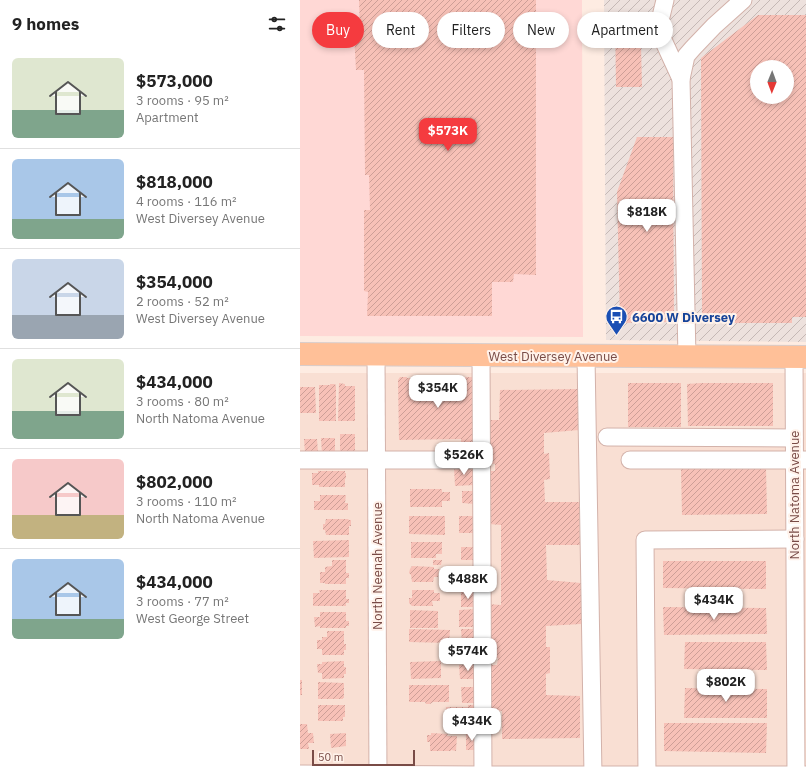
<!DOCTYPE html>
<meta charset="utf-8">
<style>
:root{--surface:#fff;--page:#f2f2f2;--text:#222;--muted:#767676;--line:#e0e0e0;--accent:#f53b3f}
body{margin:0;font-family:"IBM Plex Sans",sans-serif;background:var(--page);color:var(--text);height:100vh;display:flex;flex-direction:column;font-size:15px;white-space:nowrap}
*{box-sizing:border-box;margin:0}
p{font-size:13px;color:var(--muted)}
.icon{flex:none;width:22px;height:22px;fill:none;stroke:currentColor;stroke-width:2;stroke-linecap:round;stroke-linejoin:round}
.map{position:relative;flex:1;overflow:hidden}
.side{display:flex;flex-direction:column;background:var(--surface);width:300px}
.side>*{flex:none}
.hud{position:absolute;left:12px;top:12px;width:380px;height:36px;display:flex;gap:8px}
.needle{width:26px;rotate:181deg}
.buttons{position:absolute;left:450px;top:60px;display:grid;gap:8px}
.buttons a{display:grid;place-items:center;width:44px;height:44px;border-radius:50%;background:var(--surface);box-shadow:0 2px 6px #0003;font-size:20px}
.scale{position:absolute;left:12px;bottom:10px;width:103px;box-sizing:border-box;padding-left:4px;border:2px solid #794b46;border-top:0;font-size:11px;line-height:14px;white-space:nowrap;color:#794b46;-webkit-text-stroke:3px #fff2ea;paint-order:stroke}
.price{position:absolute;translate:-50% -34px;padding:0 9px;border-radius:8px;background:#fff;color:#222;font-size:13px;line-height:26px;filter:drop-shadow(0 1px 2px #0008)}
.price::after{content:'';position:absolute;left:50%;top:24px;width:12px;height:9px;margin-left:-6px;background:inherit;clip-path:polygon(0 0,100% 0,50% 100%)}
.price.on{background:var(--accent);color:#fff}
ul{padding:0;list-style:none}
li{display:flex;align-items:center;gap:12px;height:100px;padding:0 12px}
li+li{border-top:1px solid var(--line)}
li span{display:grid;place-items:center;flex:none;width:112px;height:80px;border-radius:6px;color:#555}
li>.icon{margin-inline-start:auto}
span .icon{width:48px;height:48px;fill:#fffc;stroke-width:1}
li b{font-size:17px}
h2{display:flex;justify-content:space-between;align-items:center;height:48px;padding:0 12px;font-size:17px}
.tag{padding:0 14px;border-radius:18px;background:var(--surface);box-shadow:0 2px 6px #0003;font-size:14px;line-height:36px}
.tag.on{background:var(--accent);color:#fff}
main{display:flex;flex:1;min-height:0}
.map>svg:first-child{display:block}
.residential{fill:#f9dfd3}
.commercial{fill:#ffd8d5}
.industrial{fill:url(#industrial-furrows);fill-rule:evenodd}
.building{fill:url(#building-hatch);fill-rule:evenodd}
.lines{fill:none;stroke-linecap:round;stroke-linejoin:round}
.minor-casing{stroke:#d3b2aa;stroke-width:19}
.major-casing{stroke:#d9cdcb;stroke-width:24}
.minor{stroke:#fff;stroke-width:17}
.major{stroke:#ffc098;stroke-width:22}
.labels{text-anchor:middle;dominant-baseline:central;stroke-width:4;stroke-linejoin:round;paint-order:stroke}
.transit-label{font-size:13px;font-weight:bold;fill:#164399;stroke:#fff2ea;text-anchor:start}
.street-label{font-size:13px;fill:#794b46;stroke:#fff2ea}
</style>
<main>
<section class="side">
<h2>9 homes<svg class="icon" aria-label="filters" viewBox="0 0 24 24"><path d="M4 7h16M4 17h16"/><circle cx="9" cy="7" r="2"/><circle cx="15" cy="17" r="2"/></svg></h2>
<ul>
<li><span style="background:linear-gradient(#dfe7d0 65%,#7fa58c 0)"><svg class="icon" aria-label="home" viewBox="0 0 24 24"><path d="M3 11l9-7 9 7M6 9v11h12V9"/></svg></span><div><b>$573,000</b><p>3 rooms · 95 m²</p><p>Apartment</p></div></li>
<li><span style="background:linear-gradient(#a9c7e8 75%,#7fa58c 0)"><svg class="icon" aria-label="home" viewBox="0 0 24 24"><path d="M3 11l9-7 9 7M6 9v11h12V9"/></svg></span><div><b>$818,000</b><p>4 rooms · 116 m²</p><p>West Diversey Avenue</p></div></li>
<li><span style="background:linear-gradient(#c9d6e8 70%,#9aa5b1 0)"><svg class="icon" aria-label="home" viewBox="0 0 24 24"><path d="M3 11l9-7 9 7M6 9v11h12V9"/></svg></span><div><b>$354,000</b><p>2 rooms · 52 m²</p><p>West Diversey Avenue</p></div></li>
<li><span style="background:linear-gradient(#dfe7d0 65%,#7fa58c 0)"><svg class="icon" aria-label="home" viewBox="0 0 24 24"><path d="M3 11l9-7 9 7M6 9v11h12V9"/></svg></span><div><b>$434,000</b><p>3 rooms · 80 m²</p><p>North Natoma Avenue</p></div></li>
<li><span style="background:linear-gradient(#f6c9c9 70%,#c2b280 0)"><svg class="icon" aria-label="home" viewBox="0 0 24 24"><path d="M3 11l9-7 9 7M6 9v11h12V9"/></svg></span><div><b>$802,000</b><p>3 rooms · 110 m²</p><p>North Natoma Avenue</p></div></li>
<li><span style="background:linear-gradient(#a9c7e8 75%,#7fa58c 0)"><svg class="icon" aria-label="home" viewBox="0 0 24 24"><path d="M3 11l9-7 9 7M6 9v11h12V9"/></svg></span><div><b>$434,000</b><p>3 rooms · 77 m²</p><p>West George Street</p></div></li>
</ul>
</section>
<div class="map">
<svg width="506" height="776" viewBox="0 0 506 776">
<defs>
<pattern id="industrial-furrows" width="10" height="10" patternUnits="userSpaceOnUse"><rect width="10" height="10" fill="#ede1dd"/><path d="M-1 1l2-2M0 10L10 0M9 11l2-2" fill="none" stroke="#c5b8b5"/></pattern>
<pattern id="building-hatch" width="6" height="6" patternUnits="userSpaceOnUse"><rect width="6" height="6" fill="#f7c1b7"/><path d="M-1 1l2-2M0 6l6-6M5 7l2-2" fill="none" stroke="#cd9f97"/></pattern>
</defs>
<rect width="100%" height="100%" fill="#feece2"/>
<!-- residential -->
<rect class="residential" x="0" y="373" width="506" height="403"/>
<!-- commercial -->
<path class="commercial" d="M0 0H282L283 337 0 336Z"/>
<!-- industrial -->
<path class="industrial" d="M304 0H506V342L306 340ZM457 67H487V97H457Z"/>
<!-- building -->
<g class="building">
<path d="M59 0H236V275L214 274 213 282H192V316H67L68 292 64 291V210H70L69 175H65L64 70H56L54 34 60 33Z"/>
<path d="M458 15H506V317H492V323H402L401 58ZM457 67H487V97H457Z"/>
<path d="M315 17H346V45H341L342 87H316Z"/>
<path d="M337 137H373L374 322 320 323 317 192Z"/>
<path d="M100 377H107V378L176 377V440L172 439V451H161V439L99 440 98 380Z"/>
<path d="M39 383 45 384V386H55V421H38Z"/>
<rect x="328" y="383" width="53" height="44"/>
<path d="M401 383H473V426H388L387 384Z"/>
<path d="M30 384H35L36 386V421H19V385H30Z"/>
<path d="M0 387H15L16 413H0Z"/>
<path d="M278 389 279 430 244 433V454L249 453 250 479 244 480 245 502H279L280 545H246L247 580 281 583V624L246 626V647H250V673L246 674V695L280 696V738L202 739V711L189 710V665H197L198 658H190L188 604 201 605V525L189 524 188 471H195V464L188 463V420H199L200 390Z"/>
<rect x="40" y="434" width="15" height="20"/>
<path d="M21 438H35V453L22 454Z"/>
<path d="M4 439H17L18 453H5Z"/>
<path d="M173 464 174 485 155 486 154 468Z"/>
<path d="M466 468 467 514 382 515 381 469Z"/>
<path d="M18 471H45V473H46V478L45 479V487H19V485H12V473H18Z"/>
<path d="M110 489H142V492H150V501H142V507H110Z"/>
<path d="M162 491H175V504L162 503Z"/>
<path d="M20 495H46L45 503H48V510H14V501H20Z"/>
<path d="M109 516H145V535L109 534Z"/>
<path d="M159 516H175L176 533H159Z"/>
<path d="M26 519H49L48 520H51V526H49V535H26L25 530H23V524H25Z"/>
<path d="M49 540V557L14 558 13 541Z"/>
<path d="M111 542H142V554H136V558H111Z"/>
<rect x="161" y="547" width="14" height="13"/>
<path d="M32 560H46V573H49V578H46V584H25V583H20V572H25V567L32 566Z"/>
<path d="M133 560H142L141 565H133Z"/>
<path d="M363 561H466V589L363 588Z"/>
<path d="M112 566 134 567V569H139L138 577H134L133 582H112L111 575 109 573 110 569Z"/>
<rect x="162" y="569" width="13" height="14"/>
<path d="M19 590H46V599H49V603H46V606H13V593H20Z"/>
<path d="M112 590H134V593H140V601H132L133 606H112L109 603V598H112Z"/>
<rect x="161" y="592" width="15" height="15"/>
<path d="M363 607 466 608 467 634 364 635Z"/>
<path d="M176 609V627H159V610Z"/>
<path d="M110 610 138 611V628H110Z"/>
<path d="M20 612H46V621H49V626H46V628H20V626L15 627 14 617H20Z"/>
<path d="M109 629 150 630 149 643 109 642Z"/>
<path d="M161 629H176V643H162Z"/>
<path d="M27 631H44V644H46V650H44V655H22V649H17V640H22V637H27Z"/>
<path d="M385 642H466L467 670 384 669Z"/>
<rect x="150" y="645" width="20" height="16"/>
<path d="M44 661V667H46V674H44V678L22 679V673H18L17 664H22V662Z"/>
<path d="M141 661V678L111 679 110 662Z"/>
<path d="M159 665H176V679H160Z"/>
<rect x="0" y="680" width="2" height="15"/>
<path d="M18 682 44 683V698H43V699H18Z"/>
<path d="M109 685H149V702H133L130 704H126L125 702H109Z"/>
<path d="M161 687H176V703H162Z"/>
<path d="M385 688 467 689V718H384Z"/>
<path d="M18 705H45V717H43V721H18Z"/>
<path d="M168 705H177V726H146V707H168Z"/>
<path d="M364 723H467L466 753 364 751Z"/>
<path d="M0 724H7L8 733H13L14 743H8L9 749H0Z"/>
<path d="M46 733V746L31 748 30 734Z"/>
<path d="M131 733 148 734 147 736H157L156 751 151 750V751H130V742H127V735H131Z"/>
<rect x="166" y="733" width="13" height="17"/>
</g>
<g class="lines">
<defs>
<g id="minor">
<path d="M365 0 358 29 381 79"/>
<path d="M76 355 78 776"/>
<path d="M181 355 183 776"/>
<path d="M286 356 293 775"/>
<path d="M387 357 381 79 386 56 393 48 414 26 443 0"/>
<path d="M494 357 496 776"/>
<path d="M307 437 494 438"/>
<path d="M0 460H181"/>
<path d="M330 460H506"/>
<path d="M0 774 183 775H506"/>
<path d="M347 775 345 540 495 539"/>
</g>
<path id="major" d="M0 354 506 357"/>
</defs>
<!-- minor casing -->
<use href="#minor" class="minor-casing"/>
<!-- major casing -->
<use href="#major" class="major-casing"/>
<!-- minor -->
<use href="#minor" class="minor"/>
<!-- major -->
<use href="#major" class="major"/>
</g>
<!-- icons -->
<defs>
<symbol id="bus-pin" viewBox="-11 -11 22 30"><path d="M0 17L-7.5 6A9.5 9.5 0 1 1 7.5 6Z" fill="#1a4fb4" stroke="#fff2ea"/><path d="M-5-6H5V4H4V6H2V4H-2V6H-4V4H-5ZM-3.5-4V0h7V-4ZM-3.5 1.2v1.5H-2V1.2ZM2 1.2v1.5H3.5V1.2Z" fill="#fff"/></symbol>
</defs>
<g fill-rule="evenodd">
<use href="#bus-pin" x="304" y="304" width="25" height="34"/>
</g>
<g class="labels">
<!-- transit labels -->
<g class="transit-label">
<text x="332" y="317">6600 W Diversey</text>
</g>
<!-- street labels -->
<g class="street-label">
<text x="253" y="356">West Diversey Avenue</text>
<text transform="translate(494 495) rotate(-90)">North Natoma Avenue</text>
<text transform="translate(77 566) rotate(-90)">North Neenah Avenue</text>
</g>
</g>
</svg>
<div class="buttons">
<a><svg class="needle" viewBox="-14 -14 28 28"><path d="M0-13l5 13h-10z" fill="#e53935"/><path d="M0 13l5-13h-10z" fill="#767676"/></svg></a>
</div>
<div class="scale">50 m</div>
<b class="price on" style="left:148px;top:152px">$573K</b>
<b class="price" style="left:347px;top:233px">$818K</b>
<b class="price" style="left:138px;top:409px">$354K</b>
<b class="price" style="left:164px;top:476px">$526K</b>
<b class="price" style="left:168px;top:600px">$488K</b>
<b class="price" style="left:414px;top:621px">$434K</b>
<b class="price" style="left:168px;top:672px">$574K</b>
<b class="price" style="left:426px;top:703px">$802K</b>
<b class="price" style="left:172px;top:742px">$434K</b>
<div class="hud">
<a class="tag on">Buy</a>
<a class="tag">Rent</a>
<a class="tag">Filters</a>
<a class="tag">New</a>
<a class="tag">Apartment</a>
</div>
</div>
</main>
